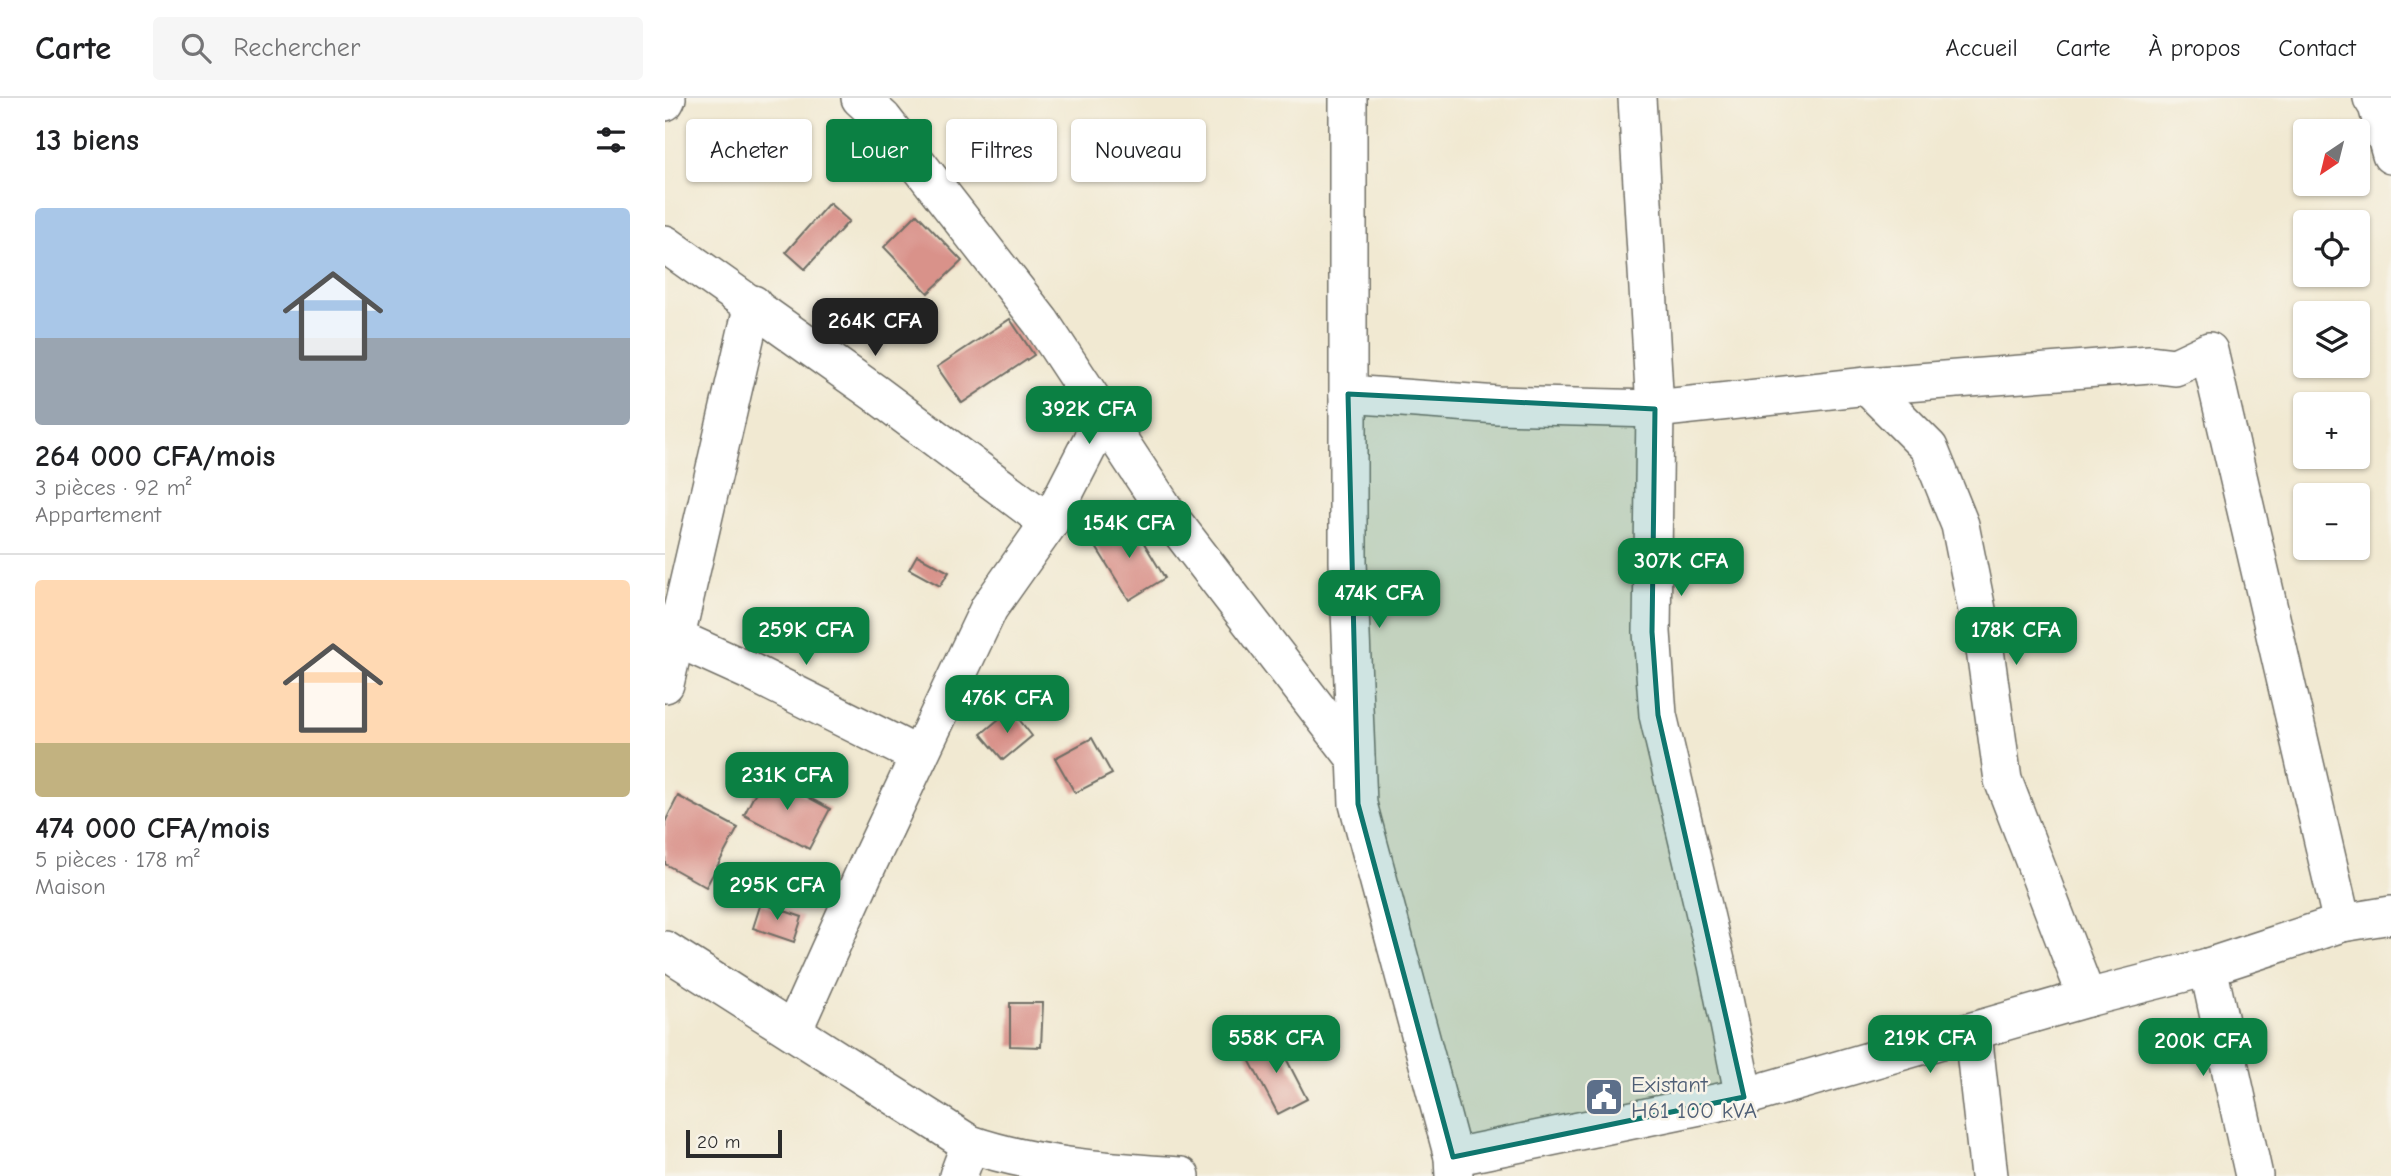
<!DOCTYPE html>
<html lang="fr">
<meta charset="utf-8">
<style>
:root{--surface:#fff;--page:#f6f6f6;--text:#202124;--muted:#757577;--line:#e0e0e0;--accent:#0b8043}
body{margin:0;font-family:"Comic Neue",sans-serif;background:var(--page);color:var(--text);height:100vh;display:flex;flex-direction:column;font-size:26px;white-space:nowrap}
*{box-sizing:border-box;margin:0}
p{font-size:23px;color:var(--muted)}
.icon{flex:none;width:38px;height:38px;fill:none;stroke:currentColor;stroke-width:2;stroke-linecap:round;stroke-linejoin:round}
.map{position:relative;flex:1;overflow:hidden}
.details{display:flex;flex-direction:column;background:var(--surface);width:665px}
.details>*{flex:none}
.banner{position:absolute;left:21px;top:21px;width:665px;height:63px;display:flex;gap:14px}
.needle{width:46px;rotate:215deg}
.fabs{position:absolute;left:1628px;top:21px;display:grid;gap:14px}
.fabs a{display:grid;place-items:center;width:77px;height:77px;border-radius:7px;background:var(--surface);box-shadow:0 2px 5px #0004;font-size:35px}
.scale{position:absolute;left:21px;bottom:18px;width:96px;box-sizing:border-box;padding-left:7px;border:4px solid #2b2b2b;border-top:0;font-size:19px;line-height:24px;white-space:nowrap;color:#2b2b2b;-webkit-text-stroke:5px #f7f3e8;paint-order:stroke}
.price{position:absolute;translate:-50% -60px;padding:0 16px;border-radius:14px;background:var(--accent);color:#fff;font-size:23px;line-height:46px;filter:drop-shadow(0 2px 4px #0008)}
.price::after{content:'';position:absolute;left:50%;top:42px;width:21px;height:16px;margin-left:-10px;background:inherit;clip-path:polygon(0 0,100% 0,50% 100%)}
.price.active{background:#222;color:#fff}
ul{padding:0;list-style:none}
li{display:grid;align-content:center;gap:14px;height:371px;padding:0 35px}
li+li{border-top:2px solid var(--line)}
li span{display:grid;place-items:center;height:217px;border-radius:7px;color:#555}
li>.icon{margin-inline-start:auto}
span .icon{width:126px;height:126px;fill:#fffc;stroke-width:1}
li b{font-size:30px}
h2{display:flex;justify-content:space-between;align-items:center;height:84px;padding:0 35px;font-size:30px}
.tag{padding:0 24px;border-radius:7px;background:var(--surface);box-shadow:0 2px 5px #0004;font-size:24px;line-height:63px}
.tag.active{background:var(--accent);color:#fff}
header{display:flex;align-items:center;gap:42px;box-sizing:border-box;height:98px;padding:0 35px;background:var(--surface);border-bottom:2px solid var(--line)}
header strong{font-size:33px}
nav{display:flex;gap:38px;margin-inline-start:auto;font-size:24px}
.search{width:490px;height:63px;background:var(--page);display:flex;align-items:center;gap:18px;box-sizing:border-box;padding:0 24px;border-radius:7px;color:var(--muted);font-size:26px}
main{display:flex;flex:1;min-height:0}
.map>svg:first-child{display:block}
.building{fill:#d9928a}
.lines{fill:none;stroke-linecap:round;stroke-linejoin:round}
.minor-casing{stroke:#706e65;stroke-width:40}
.minor{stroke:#fff;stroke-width:37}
.marked{fill:#0f766e;fill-opacity:0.2;stroke:#0f766e;stroke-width:5;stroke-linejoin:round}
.labels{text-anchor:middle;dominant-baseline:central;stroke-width:5;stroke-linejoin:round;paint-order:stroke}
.service-label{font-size:23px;fill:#4e5e75;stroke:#f7f3e8;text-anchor:start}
</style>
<header>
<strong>Carte</strong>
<div class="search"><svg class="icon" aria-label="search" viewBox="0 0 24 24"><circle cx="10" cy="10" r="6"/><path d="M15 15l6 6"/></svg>Rechercher</div>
<nav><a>Accueil</a><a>Carte</a><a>À propos</a><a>Contact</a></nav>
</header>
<main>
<section class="details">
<h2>13 biens<svg class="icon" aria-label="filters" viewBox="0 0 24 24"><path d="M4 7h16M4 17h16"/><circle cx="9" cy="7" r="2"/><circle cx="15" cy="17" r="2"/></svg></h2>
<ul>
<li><span style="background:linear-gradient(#a9c7e8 60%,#9aa5b1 0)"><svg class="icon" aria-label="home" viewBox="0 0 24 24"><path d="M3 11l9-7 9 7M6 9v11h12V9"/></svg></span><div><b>264 000 CFA/mois</b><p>3 pièces · 92 m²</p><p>Appartement</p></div></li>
<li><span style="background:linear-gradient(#ffd9b3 75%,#c2b280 0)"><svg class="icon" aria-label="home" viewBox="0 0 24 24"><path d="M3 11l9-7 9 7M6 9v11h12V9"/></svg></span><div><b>474 000 CFA/mois</b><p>5 pièces · 178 m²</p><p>Maison</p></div></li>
</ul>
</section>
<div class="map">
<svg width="1726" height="1078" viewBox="0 0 1726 1078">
<rect width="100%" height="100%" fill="#f7f3e8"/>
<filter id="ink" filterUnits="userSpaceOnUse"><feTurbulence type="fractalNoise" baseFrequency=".0143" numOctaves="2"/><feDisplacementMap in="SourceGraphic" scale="14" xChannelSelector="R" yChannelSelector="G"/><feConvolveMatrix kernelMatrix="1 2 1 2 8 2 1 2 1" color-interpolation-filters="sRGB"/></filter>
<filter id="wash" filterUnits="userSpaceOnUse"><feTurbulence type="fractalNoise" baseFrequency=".00686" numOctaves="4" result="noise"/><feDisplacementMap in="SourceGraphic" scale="28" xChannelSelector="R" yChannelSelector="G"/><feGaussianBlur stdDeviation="1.57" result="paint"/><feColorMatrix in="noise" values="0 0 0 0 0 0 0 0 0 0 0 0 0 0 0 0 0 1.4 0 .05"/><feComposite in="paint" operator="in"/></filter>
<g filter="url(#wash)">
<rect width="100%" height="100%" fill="#f1e9d2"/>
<g id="blocks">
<!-- building -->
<g class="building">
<path d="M164 105 184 123 140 171 121 154Z"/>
<path d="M252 116 297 163 263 195 219 149Z"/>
<path d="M345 221 369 257 297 305 272 269Z"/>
<path d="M465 422 500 480 464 502 428 444Z"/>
<path d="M252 457 284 474 275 488 244 471Z"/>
<path d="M346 611 367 638 338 662 316 636Z"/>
<path d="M427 640 447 676 410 695 390 660Z"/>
<path d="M100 676 165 711 144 751 79 717Z"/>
<path d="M13 698 73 730 41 789 0 766V724Z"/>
<path d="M96 805 137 819 129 844 88 830Z"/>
<path d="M345 905H378L376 949 345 948Z"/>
<path d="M610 939 642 1001 613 1016 580 954Z"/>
</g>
</g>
</g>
<g filter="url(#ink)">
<use href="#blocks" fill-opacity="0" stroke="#706e65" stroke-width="2"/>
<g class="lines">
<defs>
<g id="minor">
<path d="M195 0 218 21 376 224 504 418 691 661"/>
<path d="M683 0V464L693 706 788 1059 789 1078"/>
<path d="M972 0 990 311 987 534 993 617 1052 867 1079 999"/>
<path d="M1707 0 1712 8 1726 57"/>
<path d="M0 4 2 0"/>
<path d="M0 146 210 295 384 425"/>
<path d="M1202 288 1264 350 1295 427 1320 552 1338 682 1422 900"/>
<path d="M683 296 833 307 990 311 1202 288 1485 266 1510 269 1544 253 1677 825"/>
<path d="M0 535 84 573 254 658"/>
<path d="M0 586 88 206"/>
<path d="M0 852 305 1046C372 1069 445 1073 516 1078"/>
<path d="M1543 869 1589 1078"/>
<path d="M128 933 204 764 324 510 384 425 439 318"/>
<path d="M1308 935 1324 1078"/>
<path d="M788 1059 1079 999 1422 900 1543 869 1677 825 1726 817"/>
<path d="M293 1078 305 1046"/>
</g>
</defs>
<!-- minor casing -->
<use href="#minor" class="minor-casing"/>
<!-- minor -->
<use href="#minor" class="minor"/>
</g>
</g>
<!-- marked area -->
<path class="marked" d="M683 296 990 311 987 534 993 617 1079 999 788 1059 693 706Z"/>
<!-- icons -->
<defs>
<symbol id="civic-square" viewBox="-11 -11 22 22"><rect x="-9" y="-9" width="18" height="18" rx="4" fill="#5c6f8a" stroke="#f7f3e8"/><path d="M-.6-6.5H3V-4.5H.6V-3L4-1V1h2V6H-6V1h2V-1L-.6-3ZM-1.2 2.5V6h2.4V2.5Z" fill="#fff"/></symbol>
</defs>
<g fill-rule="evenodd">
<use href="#civic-square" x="917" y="977" width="44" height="44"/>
</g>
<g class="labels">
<!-- service labels -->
<g class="service-label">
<text x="966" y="986">Existant<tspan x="966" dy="26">H61 100 kVA</tspan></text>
</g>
</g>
</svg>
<div class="fabs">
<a><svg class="needle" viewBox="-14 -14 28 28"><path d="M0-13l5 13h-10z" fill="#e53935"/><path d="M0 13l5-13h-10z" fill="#757577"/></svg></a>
<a><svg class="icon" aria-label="locate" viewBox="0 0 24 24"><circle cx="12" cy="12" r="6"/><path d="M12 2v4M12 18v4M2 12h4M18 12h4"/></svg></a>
<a><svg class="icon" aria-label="layers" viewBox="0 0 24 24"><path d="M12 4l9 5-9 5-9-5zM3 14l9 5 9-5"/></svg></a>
<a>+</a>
<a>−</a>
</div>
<div class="scale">20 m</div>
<b class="price active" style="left:210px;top:260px">264K CFA</b>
<b class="price" style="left:424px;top:348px">392K CFA</b>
<b class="price" style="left:464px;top:462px">154K CFA</b>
<b class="price" style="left:1016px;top:500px">307K CFA</b>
<b class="price" style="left:714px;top:532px">474K CFA</b>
<b class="price" style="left:141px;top:569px">259K CFA</b>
<b class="price" style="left:1351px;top:569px">178K CFA</b>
<b class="price" style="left:342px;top:637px">476K CFA</b>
<b class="price" style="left:122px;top:714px">231K CFA</b>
<b class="price" style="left:112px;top:824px">295K CFA</b>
<b class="price" style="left:611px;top:977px">558K CFA</b>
<b class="price" style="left:1265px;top:977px">219K CFA</b>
<b class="price" style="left:1538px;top:980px">200K CFA</b>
<div class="banner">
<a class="tag">Acheter</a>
<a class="tag active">Louer</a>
<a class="tag">Filtres</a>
<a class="tag">Nouveau</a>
</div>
</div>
</main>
